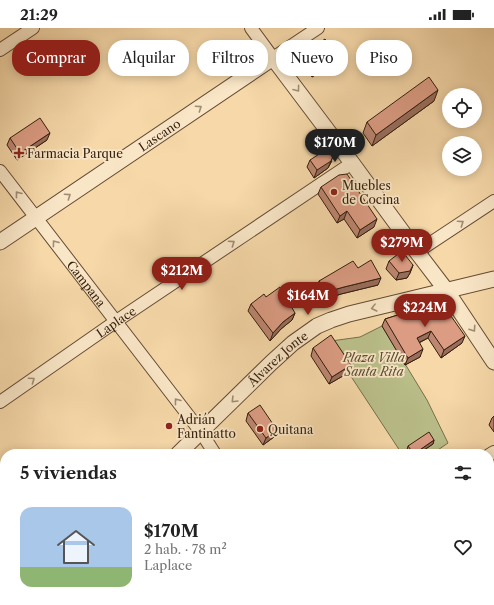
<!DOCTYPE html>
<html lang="es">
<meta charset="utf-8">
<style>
:root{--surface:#fff;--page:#f2f2f2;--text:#222;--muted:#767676;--accent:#8f2418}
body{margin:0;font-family:"Libre Caslon Text",serif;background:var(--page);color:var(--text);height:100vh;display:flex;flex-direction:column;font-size:15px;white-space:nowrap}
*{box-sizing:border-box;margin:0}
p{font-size:13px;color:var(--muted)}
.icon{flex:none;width:22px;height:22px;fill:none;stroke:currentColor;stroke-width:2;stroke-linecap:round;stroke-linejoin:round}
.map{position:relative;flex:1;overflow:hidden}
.sheet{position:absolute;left:0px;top:421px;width:494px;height:156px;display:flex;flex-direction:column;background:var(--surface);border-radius:16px 16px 0 0;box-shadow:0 2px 10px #0003}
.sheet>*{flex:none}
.hud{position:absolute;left:12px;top:12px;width:470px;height:36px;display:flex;gap:8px}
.controls{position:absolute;left:442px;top:60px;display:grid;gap:8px}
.controls a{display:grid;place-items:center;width:40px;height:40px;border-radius:50%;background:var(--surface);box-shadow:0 2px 10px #0003;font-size:20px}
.price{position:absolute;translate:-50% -34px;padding:0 9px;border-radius:14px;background:var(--accent);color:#fff;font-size:13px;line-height:26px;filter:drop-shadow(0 1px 2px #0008)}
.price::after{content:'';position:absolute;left:50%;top:24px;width:12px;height:9px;margin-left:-6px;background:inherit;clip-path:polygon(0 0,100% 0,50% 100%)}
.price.on{background:#222;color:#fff}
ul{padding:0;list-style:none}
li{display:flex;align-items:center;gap:12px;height:100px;padding:0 20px}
li span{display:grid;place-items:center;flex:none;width:112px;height:80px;border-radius:12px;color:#555}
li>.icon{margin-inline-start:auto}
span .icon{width:48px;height:48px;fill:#fffc;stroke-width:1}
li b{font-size:17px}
h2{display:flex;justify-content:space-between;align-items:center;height:48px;padding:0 20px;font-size:17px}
.pill{padding:0 14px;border-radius:16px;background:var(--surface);box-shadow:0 2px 10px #0003;font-size:14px;line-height:36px}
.pill.on{background:var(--accent);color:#fff}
.status{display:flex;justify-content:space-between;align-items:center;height:28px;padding:0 20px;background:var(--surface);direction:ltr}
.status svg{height:11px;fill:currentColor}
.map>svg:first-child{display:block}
.green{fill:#babf8a;stroke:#776e4c}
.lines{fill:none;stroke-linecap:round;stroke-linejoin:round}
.minor-casing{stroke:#644c34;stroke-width:14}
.tertiary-casing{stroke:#644c34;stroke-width:17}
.minor{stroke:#f9e6c7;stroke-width:12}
.tertiary{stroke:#f9e6c7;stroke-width:15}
.wall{fill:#bc8671;stroke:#341e0d}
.shaded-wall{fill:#996d5c;stroke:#341e0d}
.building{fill:#db9c83;stroke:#341e0d}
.oneway{stroke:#a08c73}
.poi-dot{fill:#8f2418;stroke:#f9e6c7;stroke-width:1.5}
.labels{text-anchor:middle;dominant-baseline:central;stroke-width:3.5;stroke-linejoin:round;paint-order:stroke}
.street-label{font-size:12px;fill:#341e0d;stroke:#f9e6c7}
.poi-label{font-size:12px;fill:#341e0d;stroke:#f9e6c7;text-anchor:start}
.park-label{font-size:12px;font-style:italic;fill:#5c4e32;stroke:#f9e6c7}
</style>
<div class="status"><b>21:29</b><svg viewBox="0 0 49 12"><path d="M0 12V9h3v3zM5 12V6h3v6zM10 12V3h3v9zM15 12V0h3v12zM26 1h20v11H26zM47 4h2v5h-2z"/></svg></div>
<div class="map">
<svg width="494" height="577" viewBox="0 0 494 577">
<rect width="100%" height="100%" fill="#f6d8a9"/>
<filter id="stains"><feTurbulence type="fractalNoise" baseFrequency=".005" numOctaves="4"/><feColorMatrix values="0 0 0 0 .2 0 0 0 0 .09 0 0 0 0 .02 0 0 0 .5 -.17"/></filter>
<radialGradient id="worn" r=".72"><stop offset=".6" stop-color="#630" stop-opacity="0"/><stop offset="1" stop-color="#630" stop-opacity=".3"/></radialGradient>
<!-- green -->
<path class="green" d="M382 298 427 372 448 415 432 426H402L329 315 331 313 360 309Z"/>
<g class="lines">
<defs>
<g id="minor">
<path d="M251 0 273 30 318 0"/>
<path d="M0 22 33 0"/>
<path id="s1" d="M0 143 201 404 215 426"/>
<path d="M417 224 494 173"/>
<path id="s2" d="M0 374 115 294 352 135"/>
<path d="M489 427 494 424"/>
<path d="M0 495 5 502"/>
<path d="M53 572 57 577"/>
<path d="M311 572 314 577"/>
</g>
<g id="tertiary">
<path id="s3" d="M0 214 273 30 352 135 417 224 446 262 494 334"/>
<path id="s4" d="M178 426 271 335 293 315 317 298 331 292 349 286 494 251"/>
<path d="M15 577 21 572"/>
</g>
</defs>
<!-- minor casing -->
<use href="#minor" class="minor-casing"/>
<!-- tertiary casing -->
<use href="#tertiary" class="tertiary-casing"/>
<!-- minor -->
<use href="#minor" class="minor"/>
<!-- tertiary -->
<use href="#tertiary" class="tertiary"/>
</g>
<!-- wall -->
<g class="wall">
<path d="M312 20 333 35 312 49 305 38Z"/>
<path d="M434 73 372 118 363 105 367 94Z"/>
<path d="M10 110 47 112 17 132 7 117Z"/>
<path d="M310 132 332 133 328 140 314 150 307 139Z"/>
<path d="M321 159 374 199 357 210 344 191 337 195 318 166Z"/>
<path d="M389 233 413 237 410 245 407 250 396 252 386 241Z"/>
<path d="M358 240 378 257 341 266 323 272 317 261 319 253Z"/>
<path d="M266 269 295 285 292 292 281 301 270 313 248 283 251 276Z"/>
<path d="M417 281 462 315 441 330 428 310 419 315 420 329 405 337 382 298 385 291Z"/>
<path d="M313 320 351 337 348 345 329 356 311 328Z"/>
<path d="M248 385 274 409 263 417 246 393Z"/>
<path d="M494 388V404L489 397 492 390Z"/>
<path d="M434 412 433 416 418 426H410L407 422 408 418Z"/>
<path d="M0 519 5 522V554L0 558Z"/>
<path d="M72 572H116L120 577H75Z"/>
</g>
<!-- shaded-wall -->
<g class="shaded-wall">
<path d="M336 28 333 35 312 49 315 41Z"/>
<path d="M438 62 434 73 372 118 376 107Z"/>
<path d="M50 105 47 112 17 132 20 125Z"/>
<path d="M334 126 328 140 314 150 317 142Z"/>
<path d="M347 183 344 191 337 195 340 188Z"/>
<path d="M377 191 374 199 357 210 360 202Z"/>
<path d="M413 237 410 245 407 250 396 252 399 245Z"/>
<path d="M381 250 378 257 341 266 323 272 326 264 344 259Z"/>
<path d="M295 285 292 292 281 301 270 313 273 305 283 294Z"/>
<path d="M431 303 428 310 414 317 417 310Z"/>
<path d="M465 308 462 315 441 330 444 322Z"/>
<path d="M423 321 420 329 405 337 408 330Z"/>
<path d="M351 337 348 345 329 356 332 349Z"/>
<path d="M277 402 274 409 263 417 266 410Z"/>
<path d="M434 412 433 416 418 426H414Z"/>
<path d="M5 549V554L0 558 3 550Z"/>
</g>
<!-- building -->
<g class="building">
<path d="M325 11 336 28 315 41 307 30 312 20Z"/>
<path d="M429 49 438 62 376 107 367 94Z"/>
<path d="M40 90 50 105 20 125 10 110Z"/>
<path d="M330 119 334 126 331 133 317 142 310 132Z"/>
<path d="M347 146 377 191 360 202 347 183 340 188 321 159 339 147Z"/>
<path d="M402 223 413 237 410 243 399 245 389 233Z"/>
<path d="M371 232 381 250 344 259 326 264 319 253 353 233 358 240Z"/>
<path d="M280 259 295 285 283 294 273 305 251 276 264 266 266 269Z"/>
<path d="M439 275 444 278 465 308 444 322 431 303 417 310 423 321 408 330 385 291 417 281Z"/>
<path d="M331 307 351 337 332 349 313 320Z"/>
<path d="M260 377 277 402 266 410 248 385Z"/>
<path d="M429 404 434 412 414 426 408 418Z"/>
<path d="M2 518 5 522V549L3 550 0 546V519Z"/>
<path d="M76 572H116L120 576 119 577H79Z"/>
</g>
<!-- one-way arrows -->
<defs><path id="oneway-chevron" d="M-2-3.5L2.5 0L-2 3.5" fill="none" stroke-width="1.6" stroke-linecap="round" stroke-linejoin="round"/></defs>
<g class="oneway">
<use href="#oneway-chevron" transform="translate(297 61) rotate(53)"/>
<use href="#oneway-chevron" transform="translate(199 80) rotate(-34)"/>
<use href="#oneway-chevron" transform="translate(18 166) rotate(-128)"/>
<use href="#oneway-chevron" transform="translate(68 168) rotate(-34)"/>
<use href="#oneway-chevron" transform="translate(461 195) rotate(-34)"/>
<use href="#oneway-chevron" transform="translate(55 215) rotate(-127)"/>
<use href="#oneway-chevron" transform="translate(232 215) rotate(-34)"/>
<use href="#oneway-chevron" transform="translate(374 280) rotate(166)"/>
<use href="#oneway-chevron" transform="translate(473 301) rotate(56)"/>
<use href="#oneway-chevron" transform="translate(32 352) rotate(-35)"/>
<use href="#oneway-chevron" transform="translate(234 372) rotate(135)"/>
<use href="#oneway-chevron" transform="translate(177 373) rotate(-128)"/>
</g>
<!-- markers -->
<g class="poi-dot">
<path d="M17 119h4v4h4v4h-4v4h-4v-4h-4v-4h4z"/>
<circle cx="334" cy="164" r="4"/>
<circle cx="169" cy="398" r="4"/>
<circle cx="260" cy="401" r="4"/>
</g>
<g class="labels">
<!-- street labels -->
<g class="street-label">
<text stroke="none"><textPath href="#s3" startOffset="192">Lascano</textPath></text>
<text stroke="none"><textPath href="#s1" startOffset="142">Campana</textPath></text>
<text stroke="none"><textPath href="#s2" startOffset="141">Laplace</textPath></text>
<text stroke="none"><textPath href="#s4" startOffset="138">Álvarez Jonte</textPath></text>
</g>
<!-- poi labels -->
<g class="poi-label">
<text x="27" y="125">Farmacia Parque</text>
<text x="342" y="157">Muebles<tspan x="342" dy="14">de Cocina</tspan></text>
<text x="177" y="391">Adrián<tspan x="177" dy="14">Fantinatto</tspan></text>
<text x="268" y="401">Quitana</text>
</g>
<!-- park labels -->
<g class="park-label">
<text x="374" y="329">Plaza Villa<tspan x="374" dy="14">Santa Rita</tspan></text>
</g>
</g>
<rect width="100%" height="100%" filter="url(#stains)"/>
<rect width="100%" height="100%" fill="url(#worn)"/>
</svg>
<div class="controls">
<a><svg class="icon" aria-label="locate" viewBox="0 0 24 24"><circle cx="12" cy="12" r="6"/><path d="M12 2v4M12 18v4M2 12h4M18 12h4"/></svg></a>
<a><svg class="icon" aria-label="layers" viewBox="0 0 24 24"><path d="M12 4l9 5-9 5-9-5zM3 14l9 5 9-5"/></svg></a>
</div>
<b class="price on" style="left:335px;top:135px">$170M</b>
<b class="price" style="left:402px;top:235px">$279M</b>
<b class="price" style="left:182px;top:263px">$212M</b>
<b class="price" style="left:308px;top:288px">$164M</b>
<b class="price" style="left:425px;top:300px">$224M</b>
<div class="hud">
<a class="pill on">Comprar</a>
<a class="pill">Alquilar</a>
<a class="pill">Filtros</a>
<a class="pill">Nuevo</a>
<a class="pill">Piso</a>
</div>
<section class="sheet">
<h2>5 viviendas<svg class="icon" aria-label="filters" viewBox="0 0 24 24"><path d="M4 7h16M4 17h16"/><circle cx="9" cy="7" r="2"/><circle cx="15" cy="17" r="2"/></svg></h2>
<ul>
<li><span style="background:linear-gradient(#a9c7e8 75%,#8fb573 0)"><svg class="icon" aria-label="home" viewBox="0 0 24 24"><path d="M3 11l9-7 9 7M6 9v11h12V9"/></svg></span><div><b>$170M</b><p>2 hab. · 78 m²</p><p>Laplace</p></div><svg class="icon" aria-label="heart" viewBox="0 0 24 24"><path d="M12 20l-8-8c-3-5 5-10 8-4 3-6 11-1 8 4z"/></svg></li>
</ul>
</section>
</div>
